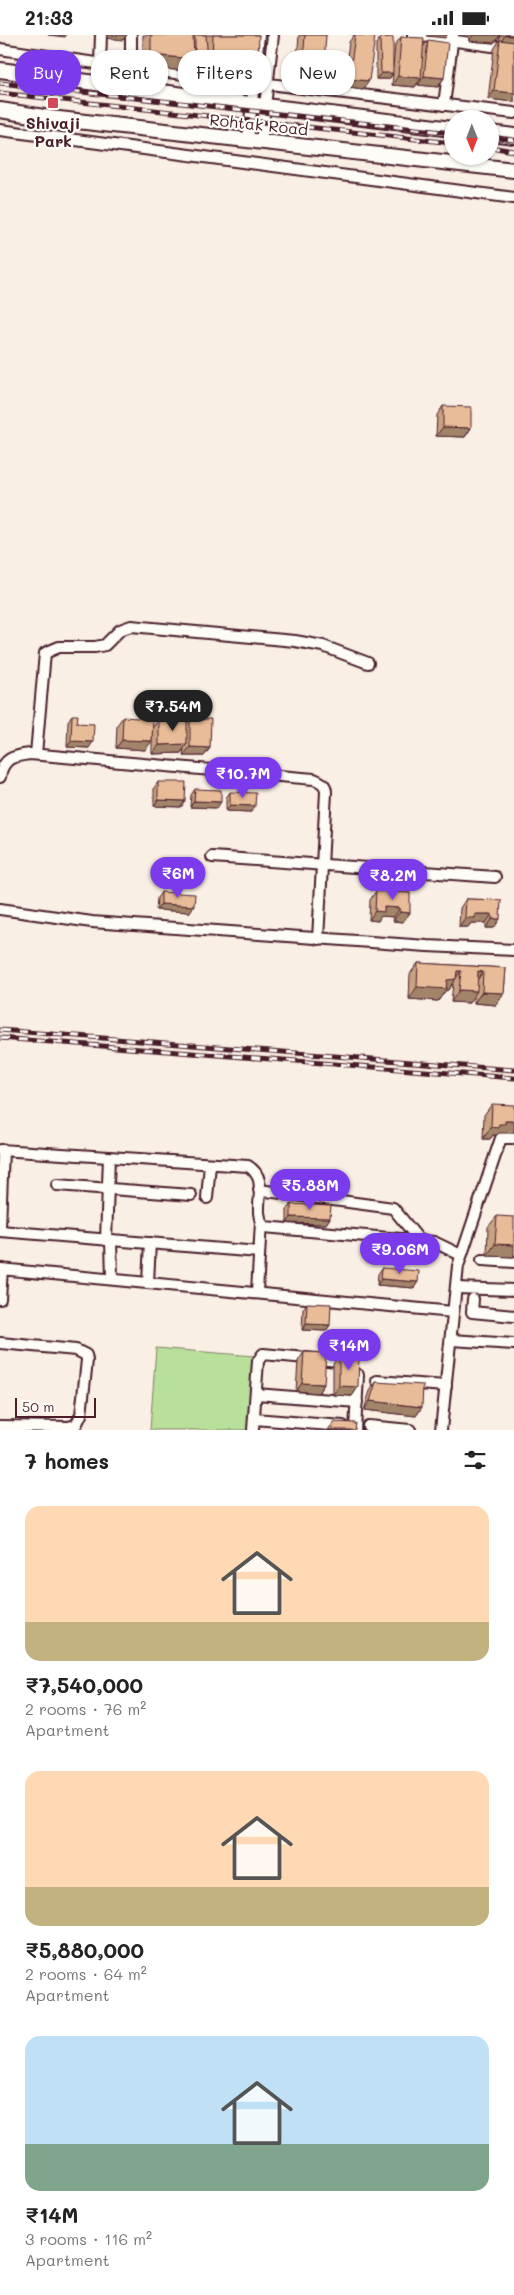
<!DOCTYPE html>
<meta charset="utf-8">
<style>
:root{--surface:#fff;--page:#f6f6f6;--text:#222;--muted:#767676;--accent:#7c3aed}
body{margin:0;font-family:Mali,sans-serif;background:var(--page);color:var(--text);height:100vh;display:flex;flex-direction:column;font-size:19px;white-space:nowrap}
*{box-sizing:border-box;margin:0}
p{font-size:16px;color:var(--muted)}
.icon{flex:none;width:28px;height:28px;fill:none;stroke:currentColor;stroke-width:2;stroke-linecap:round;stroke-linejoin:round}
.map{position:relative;height:1395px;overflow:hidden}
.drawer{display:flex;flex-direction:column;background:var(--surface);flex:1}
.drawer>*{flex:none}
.banner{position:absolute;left:15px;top:15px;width:485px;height:45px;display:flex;gap:10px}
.needle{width:32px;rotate:179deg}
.buttons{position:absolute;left:444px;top:75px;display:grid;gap:10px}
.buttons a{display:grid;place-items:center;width:55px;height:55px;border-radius:50%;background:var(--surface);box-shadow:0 1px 4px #0004;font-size:25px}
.scale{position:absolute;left:15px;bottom:12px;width:81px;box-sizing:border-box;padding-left:5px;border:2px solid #4a1f2b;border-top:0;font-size:14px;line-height:18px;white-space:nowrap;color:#4a1f2b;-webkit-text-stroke:4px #fdfcf7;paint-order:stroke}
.price{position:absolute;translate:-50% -42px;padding:0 11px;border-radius:18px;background:var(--accent);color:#fff;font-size:16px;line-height:32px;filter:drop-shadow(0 1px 2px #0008)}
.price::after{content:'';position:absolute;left:50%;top:30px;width:15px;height:11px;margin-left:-8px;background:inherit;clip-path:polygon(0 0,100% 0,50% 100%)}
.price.selected{background:#222;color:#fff}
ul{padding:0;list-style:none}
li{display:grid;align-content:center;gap:10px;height:265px;padding:0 25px}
li span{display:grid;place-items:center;height:155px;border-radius:15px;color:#555}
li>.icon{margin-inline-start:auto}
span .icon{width:90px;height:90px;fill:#fffc;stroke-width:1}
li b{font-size:21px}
h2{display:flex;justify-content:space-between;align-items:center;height:60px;padding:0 25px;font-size:21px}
.tag{padding:0 18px;border-radius:20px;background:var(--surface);box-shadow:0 1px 4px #0004;font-size:18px;line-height:45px}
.tag.selected{background:var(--accent);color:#fff}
.status{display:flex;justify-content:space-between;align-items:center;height:35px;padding:0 25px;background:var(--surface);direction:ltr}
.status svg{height:14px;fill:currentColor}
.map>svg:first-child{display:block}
.green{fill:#b8e09b;stroke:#818063}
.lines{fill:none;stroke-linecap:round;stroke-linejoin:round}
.minor-casing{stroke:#4a1f2b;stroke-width:14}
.major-casing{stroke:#4a1f2b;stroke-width:18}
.minor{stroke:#fdfcf7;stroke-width:10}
.major{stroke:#fdfcf7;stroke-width:14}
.rail-casing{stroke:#4a1f2b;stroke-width:5}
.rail{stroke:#fdfcf7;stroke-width:3;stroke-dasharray:9;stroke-linecap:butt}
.wall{fill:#c8a283;stroke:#4a1f2b}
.shaded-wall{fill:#a2846a;stroke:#4a1f2b}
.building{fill:#e8bc98;stroke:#4a1f2b}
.poi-dot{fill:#d1495b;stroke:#fdfcf7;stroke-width:2}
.labels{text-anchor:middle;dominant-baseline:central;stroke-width:4.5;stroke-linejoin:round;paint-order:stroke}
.poi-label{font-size:16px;font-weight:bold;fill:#4a1f2b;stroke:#fdfcf7}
.street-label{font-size:16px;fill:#4a1f2b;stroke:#fdfcf7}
</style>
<div class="status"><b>21:33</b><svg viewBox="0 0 49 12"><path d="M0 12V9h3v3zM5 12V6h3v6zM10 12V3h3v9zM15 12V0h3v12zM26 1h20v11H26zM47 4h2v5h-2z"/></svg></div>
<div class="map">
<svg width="514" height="1395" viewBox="0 0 514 1395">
<rect width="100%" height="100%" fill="#f9efe4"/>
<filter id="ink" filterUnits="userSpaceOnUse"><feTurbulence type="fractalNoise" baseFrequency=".02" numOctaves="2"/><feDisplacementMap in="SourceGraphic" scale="10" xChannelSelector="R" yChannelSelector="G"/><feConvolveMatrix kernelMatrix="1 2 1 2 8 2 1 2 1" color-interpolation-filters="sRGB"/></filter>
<g filter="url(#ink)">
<!-- green -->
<path class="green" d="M156 1313 254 1321 248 1395H150Z"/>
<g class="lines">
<defs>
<g id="minor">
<path d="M413 0 514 14"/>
<path d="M0 14 116 31 514 78"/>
<path d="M100 29 101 0"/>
<path d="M131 33V0"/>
<path d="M444 70 453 0"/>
<path d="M0 95 514 163"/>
<path d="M248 105 259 0"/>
<path d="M261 107 273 0"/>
<path d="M36 719 45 618 59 612H95L105 610 120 595 131 591 295 606 323 611 368 628"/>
<path d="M0 742C3 723 13 721 30 719L314 744C321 747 326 749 326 757L318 904"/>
<path d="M212 822 495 842"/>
<path d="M0 874 92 887 427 911 514 915"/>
<path d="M0 1115 248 1131C272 1146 250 1173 264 1192L434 1207 461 1220"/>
<path d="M57 1150 191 1160"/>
<path d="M259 1155 393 1173 419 1205"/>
<path d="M207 1163 210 1129"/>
<path d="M0 1192 3 1115"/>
<path d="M0 1196 259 1217"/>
<path d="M106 1205 109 1122"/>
<path d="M111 1205 112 1244"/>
<path d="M482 1225 514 1227"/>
<path d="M0 1234 453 1277"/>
<path d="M148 1247 150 1208"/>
<path d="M456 1253 514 1255"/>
<path d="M257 1257 261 1187"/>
<path d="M0 1264 2 1234"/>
<path d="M473 1264 472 1277 514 1281"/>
<path d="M451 1305 514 1309"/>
<path d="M0 1308 76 1315 86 1320 87 1325 81 1380 76 1390 68 1392 0 1391"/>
<path d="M377 1346 446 1351"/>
<path d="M256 1359 357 1367"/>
<path d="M254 1384 343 1391"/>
<path d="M368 1391 410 1395"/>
<path d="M253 1395 258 1326 263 1319 349 1327"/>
<path d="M355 1395 358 1340"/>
<path d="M441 1395 458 1231 501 1103H514"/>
</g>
<g id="major">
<path d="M0 35 265 71 452 94"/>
<path d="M0 75 50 83 514 135"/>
<path d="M490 98 514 101"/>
</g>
</defs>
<!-- minor casing -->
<use href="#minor" class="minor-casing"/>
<!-- major casing -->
<use href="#major" class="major-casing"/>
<!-- minor -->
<use href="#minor" class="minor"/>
<!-- major -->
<use href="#major" class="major"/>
<defs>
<g id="rail">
<path d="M0 48 452 98"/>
<path d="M0 58 452 108"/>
<path d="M490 102 514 105"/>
<path d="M490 112 514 116"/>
<path d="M0 995 514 1035"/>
<path d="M0 1003 514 1043"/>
</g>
</defs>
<!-- rail casing -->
<use href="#rail" class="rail-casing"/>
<!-- rail -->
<use href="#rail" class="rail"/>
</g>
<!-- wall -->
<g class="wall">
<path d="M143 0H259L250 37 204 36V32L202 35 189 36V31L186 36 143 32Z"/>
<path d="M299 0H326L318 38 296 36Z"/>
<path d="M354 0H368L363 55 343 52 349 7Z"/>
<path d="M469 0H514V67L488 64 494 14 499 6 500 1 494 8 469 6Z"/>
<path d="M401 2 424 11 428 5 444 43 438 52 418 50V48L415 52 392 50 393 39 389 44H376V9L380 3 393 33 395 10Z"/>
<path d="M443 371 471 393 465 402 436 401 437 380Z"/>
<path d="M72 680 77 688 89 713 67 712 68 686Z"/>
<path d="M123 682 153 692 159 684 187 688 190 684 210 713 204 721H183L184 714 181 718 152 719V696L145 715 116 713 117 690Z"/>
<path d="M158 747 185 766 181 772 154 771V753Z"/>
<path d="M195 754 217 773 190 772 191 760Z"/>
<path d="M230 757 251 777 226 776V763Z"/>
<path d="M376 856 410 858 403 887 393 886 394 882 381 881 378 886 369 885 370 865Z"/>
<path d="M161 857 190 877 156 875 157 863Z"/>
<path d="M466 864 501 865 494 893H486V888H471L468 892H459L460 873Z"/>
<path d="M418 928 506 933 504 958 496 970 474 968V960L469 968 451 967 453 949 448 955 445 956 438 966 409 964 410 939Z"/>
<path d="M492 1069 499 1098 497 1100H493L490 1104H483L484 1080Z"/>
<path d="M291 1169 330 1183 326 1189 287 1188V1175Z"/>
<path d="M497 1181 514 1222 487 1221 488 1192Z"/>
<path d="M382 1233 414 1253 377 1250 378 1239Z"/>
<path d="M307 1268 330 1290 326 1296 302 1295 303 1274Z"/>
<path d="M304 1317 324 1349 318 1358 296 1356 298 1326Z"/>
<path d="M339 1320 358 1352 352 1361 333 1360V1329Z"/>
<path d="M376 1347 422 1372 416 1381 364 1375 370 1356Z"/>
<path d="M334 1387 355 1395H328Z"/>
</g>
<!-- shaded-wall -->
<g class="shaded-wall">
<path d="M48 0H66L65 2Z"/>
<path d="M109 0H127L123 5 107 3Z"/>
<path d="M427 0H447L445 3 426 1Z"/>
<path d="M473 0H500L494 8 469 6Z"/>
<path d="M505 0 514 1V11L500 8Z"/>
<path d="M151 20 194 24 186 36 143 32Z"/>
<path d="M212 25 258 26 250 37 204 36Z"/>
<path d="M208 26 202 35 189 36 195 27Z"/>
<path d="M303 28 324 29 318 38 296 36Z"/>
<path d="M381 38H393L389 44H376Z"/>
<path d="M398 41 421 43 415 52 392 50Z"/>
<path d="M424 41 444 43 438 52 418 50Z"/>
<path d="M349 44 369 46 363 55 343 52Z"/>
<path d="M494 56 514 58V67L488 64Z"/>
<path d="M443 392 471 393 465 402 436 401Z"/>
<path d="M122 705 152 706 145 715 116 713Z"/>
<path d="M71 706 93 707 89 713 67 712Z"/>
<path d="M187 709 181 718 152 719 159 710Z"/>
<path d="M190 712 210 713 204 721H183Z"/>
<path d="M158 765 185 766 181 772 154 771Z"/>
<path d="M194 766 221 767 217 773 190 772Z"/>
<path d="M230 770 255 771 251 777 226 776Z"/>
<path d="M161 869 194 871 190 877 156 875Z"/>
<path d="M384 872 400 873 394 882 381 881 378 886 369 885 375 876Z"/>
<path d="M400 877 410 878 403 887 393 886Z"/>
<path d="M475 879H492L486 888H471L468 892H459L465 883Z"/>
<path d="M492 884H500L494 893H486Z"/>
<path d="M457 936H461L448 955 445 956 438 966 409 964 417 952Z"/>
<path d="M478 936 483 937 475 948Z"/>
<path d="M459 955 477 956 469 968 451 967Z"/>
<path d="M482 957 504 958 496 970 474 968Z"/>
<path d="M505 1086H514V1098H499L497 1100H493L490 1104H483L491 1092Z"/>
<path d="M291 1182 330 1183 326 1189 287 1188Z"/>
<path d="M495 1209 514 1210V1222L487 1221Z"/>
<path d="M381 1244 418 1247 414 1253 377 1250Z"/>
<path d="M306 1289 330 1290 326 1296 302 1295Z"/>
<path d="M302 1348 324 1349 318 1358 296 1356Z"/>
<path d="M339 1351 358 1352 352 1361 333 1360Z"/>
<path d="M370 1366 422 1372 416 1381 364 1375Z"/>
</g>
<!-- building -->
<g class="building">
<path d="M151 0H193L194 24 151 20Z"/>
<path d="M195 0H206L208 26 195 27Z"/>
<path d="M213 0H259L258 26 212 25Z"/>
<path d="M305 0H326L324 29 303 28Z"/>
<path d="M355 0 375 1 369 46 349 44Z"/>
<path d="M505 0H514V1Z"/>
<path d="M393 2V38H381L380 3Z"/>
<path d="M401 2 424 3 421 43 398 41Z"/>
<path d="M428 5 448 8 444 43 424 41Z"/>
<path d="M500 5 514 7V58L494 56Z"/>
<path d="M443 371 471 372V393L443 392Z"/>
<path d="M72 680H78L77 688 94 689 93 707 71 706Z"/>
<path d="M123 682 153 684 152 706 122 705Z"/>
<path d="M159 684H187V709L159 710Z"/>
<path d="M190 684H211L210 713 190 712Z"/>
<path d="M158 747H186L185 766 158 765Z"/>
<path d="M195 754 221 755V767L194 766Z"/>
<path d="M230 757 256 758 255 771 230 770Z"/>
<path d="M376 856 410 858V878L400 877V873L384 872V877L375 876Z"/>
<path d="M161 857 195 859 194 871 161 869Z"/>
<path d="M466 864 501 865 500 884H492V879H475V883H465Z"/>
<path d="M418 928 506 933 504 958 482 957 483 937 478 936 477 956 459 955 461 936H457L456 944 447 945 446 954 417 952Z"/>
<path d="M492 1069 514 1070V1086H505V1089H499L498 1093 491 1092Z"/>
<path d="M291 1169 331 1171 330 1183 291 1182Z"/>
<path d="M497 1181 514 1182V1210L495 1209Z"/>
<path d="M382 1233 419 1236 418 1247 381 1244Z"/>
<path d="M307 1268 331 1269 330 1290 306 1289Z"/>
<path d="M304 1317 326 1318 324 1349 302 1348Z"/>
<path d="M339 1320 359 1321 358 1352 339 1351Z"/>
<path d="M376 1347 423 1350 422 1372 370 1366Z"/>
<path d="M334 1387 356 1388 355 1395H333Z"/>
</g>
</g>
<!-- markers -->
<rect class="poi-dot" x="47" y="62" width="12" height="12" rx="2.5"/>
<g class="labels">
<!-- poi labels -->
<g class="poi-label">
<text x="53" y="87">Shivaji<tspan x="53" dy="18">Park</tspan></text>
</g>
<!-- street labels -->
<g class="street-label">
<text transform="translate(259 89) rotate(6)">Rohtak Road</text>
</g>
</g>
</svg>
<div class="buttons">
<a><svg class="needle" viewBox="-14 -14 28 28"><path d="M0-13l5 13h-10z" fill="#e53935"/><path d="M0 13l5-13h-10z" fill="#767676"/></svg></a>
</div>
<div class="scale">50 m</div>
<b class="price selected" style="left:173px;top:697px">₹7.54M</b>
<b class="price" style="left:243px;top:764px">₹10.7M</b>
<b class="price" style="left:178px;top:864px">₹6M</b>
<b class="price" style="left:393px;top:866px">₹8.2M</b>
<b class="price" style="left:310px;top:1176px">₹5.88M</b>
<b class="price" style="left:400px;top:1240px">₹9.06M</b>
<b class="price" style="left:349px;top:1336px">₹14M</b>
<div class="banner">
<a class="tag selected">Buy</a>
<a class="tag">Rent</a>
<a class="tag">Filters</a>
<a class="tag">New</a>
</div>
</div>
<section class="drawer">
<h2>7 homes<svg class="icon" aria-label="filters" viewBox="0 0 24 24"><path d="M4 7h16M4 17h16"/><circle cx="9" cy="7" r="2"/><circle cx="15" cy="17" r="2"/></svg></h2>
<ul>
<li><span style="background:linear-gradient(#ffd9b3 75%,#c2b280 0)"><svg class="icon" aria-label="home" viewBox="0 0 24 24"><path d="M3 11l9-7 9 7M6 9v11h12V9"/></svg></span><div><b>₹7,540,000</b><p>2 rooms · 76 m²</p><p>Apartment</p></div></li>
<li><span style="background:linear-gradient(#ffd9b3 75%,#c2b280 0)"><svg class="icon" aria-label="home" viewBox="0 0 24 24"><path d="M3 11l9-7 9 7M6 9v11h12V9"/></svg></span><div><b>₹5,880,000</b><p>2 rooms · 64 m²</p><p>Apartment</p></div></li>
<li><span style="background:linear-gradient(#bfe0f5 70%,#7fa58c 0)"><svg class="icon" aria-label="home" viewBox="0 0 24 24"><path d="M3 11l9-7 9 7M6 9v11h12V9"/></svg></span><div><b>₹14M</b><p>3 rooms · 116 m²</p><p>Apartment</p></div></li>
</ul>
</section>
